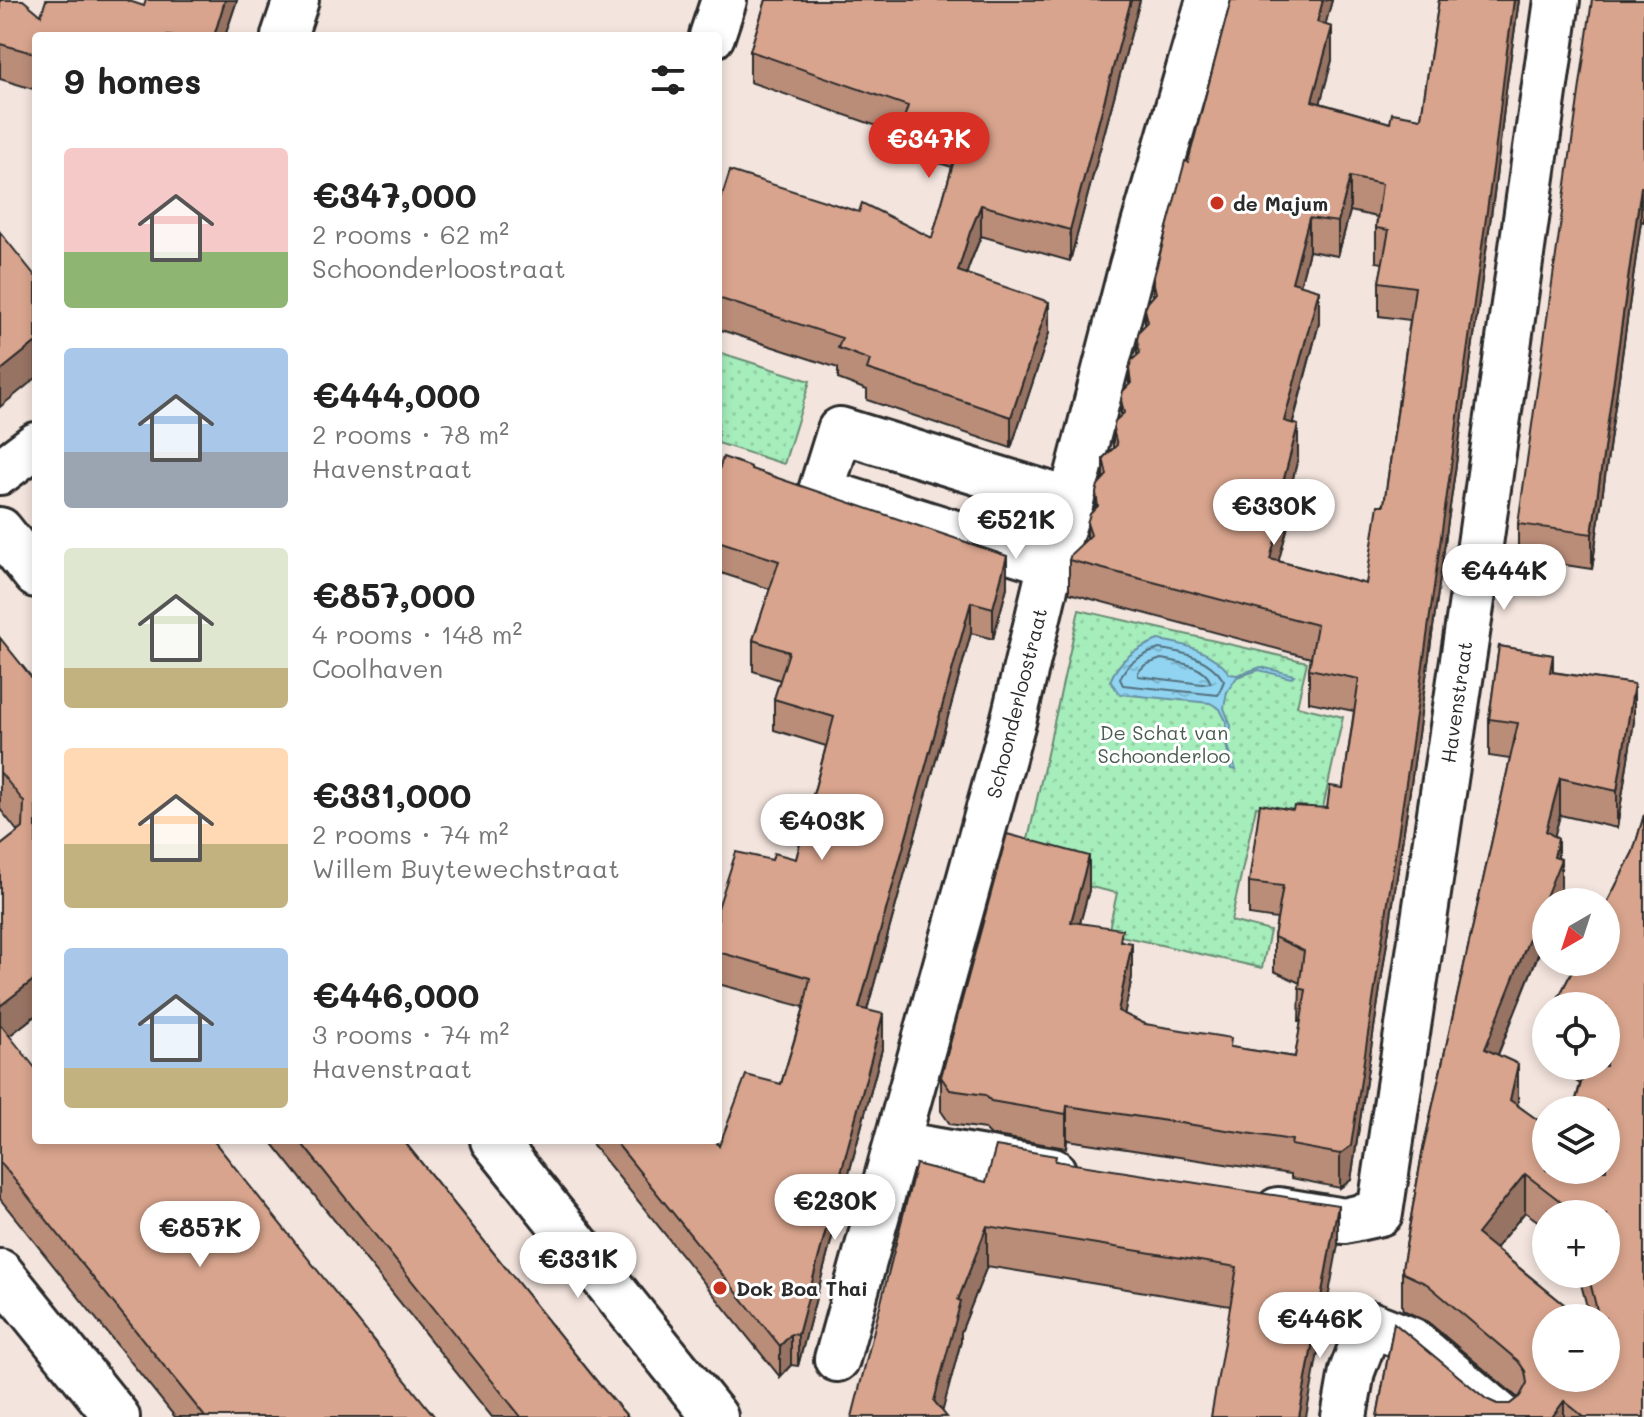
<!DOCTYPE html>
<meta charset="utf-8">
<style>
:root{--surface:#fff;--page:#f2f2f2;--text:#222;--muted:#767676;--accent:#d93025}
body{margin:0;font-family:Mali,sans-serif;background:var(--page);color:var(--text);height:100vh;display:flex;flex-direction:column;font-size:30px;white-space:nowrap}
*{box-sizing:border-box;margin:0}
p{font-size:26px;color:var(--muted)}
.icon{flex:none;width:44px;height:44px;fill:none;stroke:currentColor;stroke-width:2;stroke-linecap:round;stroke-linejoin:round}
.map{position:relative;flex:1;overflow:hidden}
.drawer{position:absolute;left:32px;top:32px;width:690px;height:1112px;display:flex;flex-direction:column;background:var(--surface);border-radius:8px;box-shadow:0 4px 12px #0003}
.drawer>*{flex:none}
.needle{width:52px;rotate:219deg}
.tools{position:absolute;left:1532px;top:888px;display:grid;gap:16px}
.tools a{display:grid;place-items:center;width:88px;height:88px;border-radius:50%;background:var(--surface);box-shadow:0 4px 12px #0003;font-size:40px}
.price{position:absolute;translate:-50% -68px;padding:0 18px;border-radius:28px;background:#fff;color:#222;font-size:26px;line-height:52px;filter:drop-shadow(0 2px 4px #0008)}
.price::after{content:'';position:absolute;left:50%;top:48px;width:24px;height:18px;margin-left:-12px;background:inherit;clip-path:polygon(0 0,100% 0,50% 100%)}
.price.current{background:var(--accent);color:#fff}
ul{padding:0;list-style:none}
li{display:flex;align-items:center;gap:24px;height:200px;padding:0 32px}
li span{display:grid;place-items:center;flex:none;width:224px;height:160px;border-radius:8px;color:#555}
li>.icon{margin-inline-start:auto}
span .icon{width:96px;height:96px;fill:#fffc;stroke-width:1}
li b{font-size:34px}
h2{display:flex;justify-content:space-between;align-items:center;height:96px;padding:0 32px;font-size:34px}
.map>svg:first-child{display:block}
.park{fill:url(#park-dots);stroke:#688c73;stroke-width:2}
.water{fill:url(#water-ripples);stroke:#6890a2;stroke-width:2}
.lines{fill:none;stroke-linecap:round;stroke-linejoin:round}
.shore{stroke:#536f7b;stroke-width:2}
.minor-casing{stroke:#2b2b2b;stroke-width:50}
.minor{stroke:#fff;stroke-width:44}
.wall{fill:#ba8d79;stroke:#2b2b2b;stroke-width:2;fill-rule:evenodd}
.shaded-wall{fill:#977363;stroke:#2b2b2b;stroke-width:2}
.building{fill:#d8a48d;stroke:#2b2b2b;stroke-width:2;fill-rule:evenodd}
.poi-dot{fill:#c8321e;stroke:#fff;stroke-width:3}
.labels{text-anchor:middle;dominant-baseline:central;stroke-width:6;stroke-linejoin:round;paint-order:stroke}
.poi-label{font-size:20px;font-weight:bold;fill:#2b2b2b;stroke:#fff;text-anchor:start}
.street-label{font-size:20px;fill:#2b2b2b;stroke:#fff}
.park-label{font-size:20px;fill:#4a5c4f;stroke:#fff}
</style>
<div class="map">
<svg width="1644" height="1417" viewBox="0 0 1644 1417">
<defs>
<pattern id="park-dots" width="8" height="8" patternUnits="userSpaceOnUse" patternTransform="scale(2)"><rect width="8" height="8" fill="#a5edbb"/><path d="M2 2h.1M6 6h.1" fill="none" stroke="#8ecba1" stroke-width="1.8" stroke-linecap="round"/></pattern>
<pattern id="water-ripples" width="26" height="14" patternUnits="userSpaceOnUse" patternTransform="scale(2)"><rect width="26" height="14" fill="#90d4f2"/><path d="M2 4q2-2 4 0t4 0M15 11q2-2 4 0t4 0" fill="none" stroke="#7cb6d0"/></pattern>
</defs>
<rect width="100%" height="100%" fill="#f3e4dd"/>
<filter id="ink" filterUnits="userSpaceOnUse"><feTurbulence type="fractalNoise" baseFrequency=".0125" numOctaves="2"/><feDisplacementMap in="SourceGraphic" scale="16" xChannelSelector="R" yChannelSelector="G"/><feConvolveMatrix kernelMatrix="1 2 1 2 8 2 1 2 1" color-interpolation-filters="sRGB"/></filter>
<g filter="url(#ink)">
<!-- park -->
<g class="park">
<path d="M718 352 810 381 784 464 718 443Z"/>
<path d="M1079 610 1307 662 1297 706 1343 717 1320 821 1256 807 1231 921 1270 931 1262 968 1108 933 1117 893 1021 871Z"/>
</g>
<!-- water -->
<path class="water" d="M1158 640C1186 644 1212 651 1230 674L1237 675 1261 667 1294 675 1291 678 1259 670 1237 677 1227 692 1224 708 1231 726 1228 746 1236 770 1231 769C1230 752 1221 741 1227 723L1220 709 1210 703 1120 694 1110 681C1119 659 1136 649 1158 640Z"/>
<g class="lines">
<!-- shore -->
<g class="shore">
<path d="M1159 649C1184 652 1210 658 1224 681L1218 695 1123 685 1120 679C1126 662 1143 655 1159 649Z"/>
<path d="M1161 659C1178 662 1205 665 1211 683L1202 684 1138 676V672L1145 665Z"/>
</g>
<defs>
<g id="minor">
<path d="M284 36 296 0"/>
<path d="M712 36 724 0"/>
<path d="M0 472 36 445"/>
<path d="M0 530 36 575"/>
<path d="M1051 563 821 491 840 430 1071 501"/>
<path d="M493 1140 715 1417"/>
<path d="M898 1144 1053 1171"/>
<path d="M1278 1210 1344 1221 1380 1213 1475 580 1557 0"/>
<path d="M0 1272 117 1417"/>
<path d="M837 1359 1014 718 1051 563 1071 501 1132 266 1209 0"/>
<path d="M1344 1417 1352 1371 1370 1324 1411 1340 1502 1417"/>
</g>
</defs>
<!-- minor casing -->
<use href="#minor" class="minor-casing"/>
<!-- minor -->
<use href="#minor" class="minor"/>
</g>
<!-- wall -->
<g class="wall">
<path d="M0 0 41 15 144 6 237 0 225 36H36V90L0 79Z"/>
<path d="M766 0H1140L1070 261 981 236 966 274 1049 333 1011 448 867 400V390L838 379V368L718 329V209L932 238 952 167 903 152V135L750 82V51Z"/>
<path d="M1231 0H1332L1325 25 1332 60 1320 103 1390 123 1421 118 1439 0H1519L1507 83 1494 194 1411 784 1351 1180 1340 1188 1291 1178V1174L1067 1140 1066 1148 991 1135 985 1129 950 1124 941 1111V1077L1089 890 1080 923 1122 941 1132 977 1124 1014 1145 1024 1231 1047 1295 1057 1301 1022H1299L1300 983 1274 971V937L1277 919 1249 915V882L1293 810 1327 808 1343 788 1354 711 1309 702V669L1311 658 1069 593V560L1087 539V523L1096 508V493L1103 480V458L1113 448V429L1121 416V400L1129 385V369L1137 356V340L1145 325V309L1153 296V280L1188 162ZM1350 211 1377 217 1376 228V262L1383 263 1379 282V316L1410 320 1384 505 1366 584 1278 561 1289 522V494L1298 458 1293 423 1319 323 1300 284 1309 251 1338 256Z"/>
<path d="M1644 0V222L1641 221 1592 569 1518 558V524Z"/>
<path d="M751 469 1007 587 993 639 971 633 867 1010 883 1045 798 1366 791 1365 780 1377 589 1140H715L719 1146 781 1084 804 1007 718 984V908L772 860 796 859 826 746 774 730V699L780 680 753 671V640L770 589 718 572V473Z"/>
<path d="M0 638 36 683V1015L9 1036 36 1140 435 1417H175L0 1199V846L18 832 0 809Z"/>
<path d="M1499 646 1553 655V672L1634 684V721L1617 828 1560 815 1554 836 1558 839V858L1561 859V896L1559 902H1546V935L1498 1055 1518 1064 1517 1105 1546 1126V1170H1606V1110H1573L1580 1084 1554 1066H1606V1006H1554L1577 962H1606V905L1633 852 1644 815V1417H1377L1394 1323 1486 1399 1497 1404H1510L1518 1398 1427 1321 1403 1310 1402 1306V1269L1422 1154 1510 759 1489 756V719ZM1525 1212 1546 1227V1214H1606V1274H1581V1284L1590 1318H1606V1378H1546V1318H1581L1495 1248Z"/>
<path d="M1546 1021V1060H1545Z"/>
<path d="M270 1140H403L599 1384 628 1417H492Z"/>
<path d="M1056 1161 1338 1245 1230 1306 987 1266 961 1332V1341L942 1411 852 1417 986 1182Z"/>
</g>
<!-- shaded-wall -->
<g class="shaded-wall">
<path d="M225 0H237L225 36H214Z"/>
<path d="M1131 0H1140L1070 261V230Z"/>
<path d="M1323 0H1332L1317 56V22Z"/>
<path d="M1514 0H1519L1507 83 1494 194 1411 784 1351 1180 1340 1188V1154Z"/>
<path d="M1332 27V60L1312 134V101Z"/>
<path d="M1350 177V211L1338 256V222Z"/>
<path d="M1641 187V221L1592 569V534Z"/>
<path d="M981 205V236L970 263 958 302V271L970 232Z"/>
<path d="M1309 218V251L1292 316V282Z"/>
<path d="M1319 290V323L1284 455V421Z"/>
<path d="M1049 302V333L1011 448V417Z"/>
<path d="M36 342V378L0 407V371Z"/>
<path d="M1298 425V458L1289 494V522L1270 593V559L1282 486Z"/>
<path d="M1007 556V587L993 639V608Z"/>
<path d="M971 602V633L859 1039V1008Z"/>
<path d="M1634 684V721L1617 828V791Z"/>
<path d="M1560 778V815L1546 868V831Z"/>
<path d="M1558 839V868L1561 859V896L1559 902H1546V935L1485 1086V1049L1554 857Z"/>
<path d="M1089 856V890L1071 956V922Z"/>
<path d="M1132 943V977L1118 1045V1011Z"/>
<path d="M36 978V1015L0 1043V1006Z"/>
<path d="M883 1014V1045L798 1366V1335Z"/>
<path d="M1518 1064V1101L1510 1137V1100Z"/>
<path d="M1067 1106V1140L1066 1148V1114Z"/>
<path d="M1525 1174V1212L1477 1271V1234Z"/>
<path d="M1338 1205V1245L1306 1417H1299Z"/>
<path d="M987 1226V1266L961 1332V1341L941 1417 934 1401 958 1300Z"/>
<path d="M791 1334V1365L780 1377V1346Z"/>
<path d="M1564 1401V1417H1552Z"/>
</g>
<!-- building -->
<g class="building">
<path d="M0 0H23L41 15 46 0H126L144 6 146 0H225L214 36H36V54L0 44Z"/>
<path d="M766 0H1131L1070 230 981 205 970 232 958 271 1049 302 1011 417 867 369 870 360 838 348 842 338 718 298V209L730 171 859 212 862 203 932 238 960 139 903 121 908 106 750 51Z"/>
<path d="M1231 0H1323L1317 22 1332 27 1312 101 1390 123 1392 113 1421 118 1439 0H1514L1507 50 1494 161 1411 750 1351 1146 1340 1154 1291 1145 1292 1140 1067 1106 1066 1114 991 1101 985 1095 950 1090 941 1077 1007 834 1089 856 1071 922 1122 929 1120 941 1132 943 1118 1011 1145 1024 1231 1038 1230 1047 1295 1057 1306 990 1299 988 1304 951 1274 937 1283 886 1249 882 1260 804 1293 810 1294 806 1327 808 1330 786 1343 788 1359 679 1309 669 1317 625 1069 560 1071 554 1091 535 1087 523 1090 514 1098 506 1096 493 1098 485 1107 475 1103 458 1117 445 1113 429 1115 421 1124 413 1121 400 1123 391 1131 383 1129 369 1131 361 1140 353 1137 340 1139 331 1148 322 1145 309 1148 302 1156 293 1153 280 1185 161 1188 162ZM1350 177 1382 184 1376 228 1389 230 1379 282 1415 287 1384 505H1378L1366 584 1270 559 1289 488 1282 486 1298 425 1284 421 1319 290 1292 282 1309 218 1338 222Z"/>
<path d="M1592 0H1644V187H1641L1592 534 1518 524Z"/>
<path d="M0 232 36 277V342L0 371Z"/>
<path d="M723 457 751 467V469L1007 556 993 608 971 602 859 1008 883 1014 798 1335 791 1334 780 1346 614 1140H715L719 1146 746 1075 781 1084 803 1012 810 978 718 952V908L736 852 772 860 774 853 796 859 834 717 774 699 789 652 753 640 779 561 718 541V473Z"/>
<path d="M0 638 36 683V978L0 1006V846L23 828 24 802 0 772Z"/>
<path d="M1499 646 1553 655 1550 672 1634 684 1617 791 1560 778 1546 831 1558 839 1554 857 1561 859 1485 1049 1518 1064 1510 1100 1546 1126V1170H1606V1110H1573L1586 1066H1606V1006H1554L1577 962H1606V905L1633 852 1644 815V1417H1584L1564 1401 1552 1417H1377L1394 1323 1486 1399 1497 1404H1510L1520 1396 1527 1383 1525 1371 1518 1361 1427 1284 1403 1273 1402 1269 1422 1154 1518 723 1489 719ZM1525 1174 1577 1214H1606V1236L1607 1237 1606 1238V1274H1588L1599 1318H1606V1378H1546V1318H1581L1477 1234Z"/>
<path d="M0 1024 36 1069V1140H213L435 1417H205L0 1162Z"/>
<path d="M299 1140H403L599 1384 628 1417H521Z"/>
<path d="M996 1146 1056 1156 1055 1161 1338 1205 1299 1417H1211L1237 1267 987 1226 958 1300 961 1301 934 1401 947 1417H852L916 1164 986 1182Z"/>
</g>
</g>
<!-- markers -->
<g class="poi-dot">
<circle cx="1217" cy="203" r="8"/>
<circle cx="720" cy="1288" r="8"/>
</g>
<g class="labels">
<!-- poi labels -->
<g class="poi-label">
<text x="1233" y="203">de Majum</text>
<text x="736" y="1288">Dok Boa Thai</text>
</g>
<!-- street labels -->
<g class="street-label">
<text transform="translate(1456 702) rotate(-82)">Havenstraat</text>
<text transform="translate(1016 703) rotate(-76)">Schoonderloostraat</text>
</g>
<!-- park labels -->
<g class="park-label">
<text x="1164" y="732">De Schat van<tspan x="1164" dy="23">Schoonderloo</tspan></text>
</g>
</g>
</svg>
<div class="tools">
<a><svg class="needle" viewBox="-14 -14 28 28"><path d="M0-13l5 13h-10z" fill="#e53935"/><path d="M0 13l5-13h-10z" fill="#767676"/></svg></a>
<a><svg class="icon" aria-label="locate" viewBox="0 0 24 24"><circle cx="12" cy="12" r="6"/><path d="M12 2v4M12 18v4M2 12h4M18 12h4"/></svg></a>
<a><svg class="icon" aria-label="layers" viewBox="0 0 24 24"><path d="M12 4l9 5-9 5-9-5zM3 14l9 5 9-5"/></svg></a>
<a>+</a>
<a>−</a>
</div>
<b class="price current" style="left:929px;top:180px">€347K</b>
<b class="price" style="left:1274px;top:547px">€330K</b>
<b class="price" style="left:1016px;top:561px">€521K</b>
<b class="price" style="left:1504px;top:612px">€444K</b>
<b class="price" style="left:822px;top:862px">€403K</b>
<b class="price" style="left:835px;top:1242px">€230K</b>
<b class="price" style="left:200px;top:1269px">€857K</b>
<b class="price" style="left:578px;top:1300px">€331K</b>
<b class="price" style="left:1320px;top:1360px">€446K</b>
<section class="drawer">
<h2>9 homes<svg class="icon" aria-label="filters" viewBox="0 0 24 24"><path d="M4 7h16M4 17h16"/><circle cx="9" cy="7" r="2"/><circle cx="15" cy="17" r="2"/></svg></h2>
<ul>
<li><span style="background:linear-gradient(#f6c9c9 65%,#8fb573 0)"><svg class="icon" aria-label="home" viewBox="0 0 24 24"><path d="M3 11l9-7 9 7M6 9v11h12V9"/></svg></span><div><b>€347,000</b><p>2 rooms · 62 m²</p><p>Schoonderloostraat</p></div></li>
<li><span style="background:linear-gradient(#a9c7e8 65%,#9aa5b1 0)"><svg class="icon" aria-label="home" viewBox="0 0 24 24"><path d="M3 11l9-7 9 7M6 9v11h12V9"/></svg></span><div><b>€444,000</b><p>2 rooms · 78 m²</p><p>Havenstraat</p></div></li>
<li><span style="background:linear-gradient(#dfe7d0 75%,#c2b280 0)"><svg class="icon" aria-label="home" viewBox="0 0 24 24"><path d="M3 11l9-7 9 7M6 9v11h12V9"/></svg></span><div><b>€857,000</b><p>4 rooms · 148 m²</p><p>Coolhaven</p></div></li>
<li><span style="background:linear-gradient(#ffd9b3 60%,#c2b280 0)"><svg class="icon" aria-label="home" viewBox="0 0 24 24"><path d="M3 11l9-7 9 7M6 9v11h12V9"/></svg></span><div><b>€331,000</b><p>2 rooms · 74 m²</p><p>Willem Buytewechstraat</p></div></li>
<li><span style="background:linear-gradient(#a9c7e8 75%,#c2b280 0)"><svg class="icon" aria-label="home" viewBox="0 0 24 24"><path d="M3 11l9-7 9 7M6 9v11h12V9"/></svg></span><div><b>€446,000</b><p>3 rooms · 74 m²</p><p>Havenstraat</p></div></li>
</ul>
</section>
</div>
